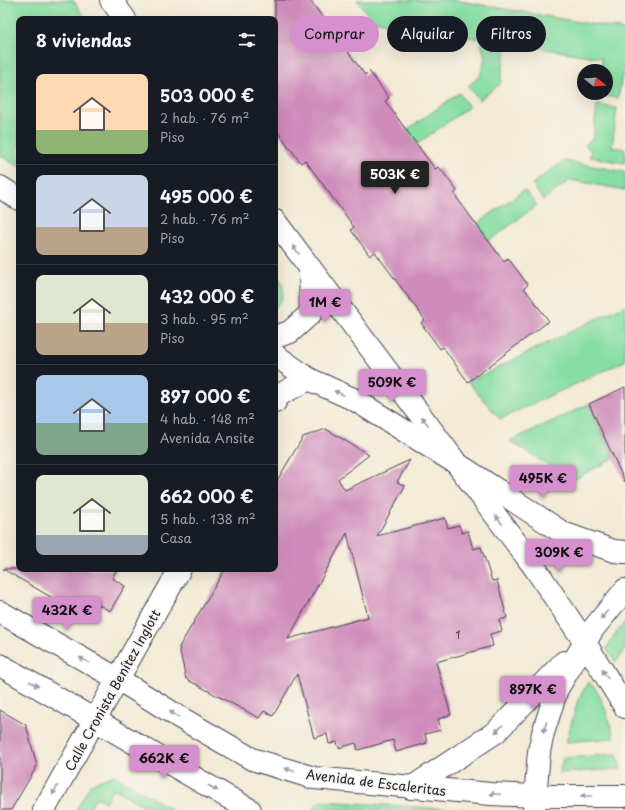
<!DOCTYPE html>
<html lang="es">
<meta charset="utf-8">
<style>
:root{--surface:#171b24;--page:#20242c;--text:#f1f3f6;--muted:#9ea1a6;--line:#363941;--accent:#d690ce}
body{margin:0;font-family:"Playpen Sans",sans-serif;background:var(--page);color:var(--text);height:100vh;display:flex;flex-direction:column;font-size:15px;white-space:nowrap}
*{box-sizing:border-box;margin:0}
p{font-size:13px;color:var(--muted)}
.icon{flex:none;width:22px;height:22px;fill:none;stroke:currentColor;stroke-width:2;stroke-linecap:round;stroke-linejoin:round}
.map{position:relative;flex:1;overflow:hidden}
.panel{position:absolute;left:16px;top:16px;width:262px;height:556px;display:flex;flex-direction:column;background:var(--surface);border-radius:8px;box-shadow:0 4px 16px #0002}
.panel>*{flex:none}
.top-card{position:absolute;left:290px;top:16px;width:275px;height:36px;display:flex;gap:8px}
.needle{width:26px;rotate:107deg}
.controls{position:absolute;left:577px;top:64px;display:grid;gap:8px}
.controls a{display:grid;place-items:center;width:36px;height:36px;border-radius:50%;background:var(--surface);box-shadow:0 4px 16px #0002;font-size:20px}
.price{position:absolute;translate:-50% -34px;padding:0 9px;border-radius:4px;background:var(--accent);color:#111;font-size:13px;line-height:26px;filter:drop-shadow(0 1px 2px #0008)}
.price::after{content:'';position:absolute;left:50%;top:24px;width:12px;height:9px;margin-left:-6px;background:inherit;clip-path:polygon(0 0,100% 0,50% 100%)}
.price.on{background:#222;color:#fff}
ul{padding:0;list-style:none}
li{display:flex;align-items:center;gap:12px;height:100px;padding:0 20px}
li+li{border-top:1px solid var(--line)}
li span{display:grid;place-items:center;flex:none;width:112px;height:80px;border-radius:8px;color:#555}
li>.icon{margin-inline-start:auto}
span .icon{width:48px;height:48px;fill:#fffc;stroke-width:1}
li b{font-size:17px}
h2{display:flex;justify-content:space-between;align-items:center;height:48px;padding:0 20px;font-size:17px}
.tag{padding:0 14px;border-radius:18px;background:var(--surface);box-shadow:0 4px 16px #0002;font-size:14px;line-height:36px}
.tag.on{background:var(--accent);color:#111}
.map>svg:first-child{display:block}
.green{fill:#86dea3;stroke:#54806f}
.building{fill:#cf8bbb;fill-rule:evenodd}
.lines{fill:none;stroke-linecap:round;stroke-linejoin:round}
.minor-casing{stroke:#414052;stroke-width:24}
.minor{stroke:#fff;stroke-width:22}
.oneway{fill:#9c9ca7}
.labels{text-anchor:middle;dominant-baseline:central;stroke-width:3;stroke-linejoin:round;paint-order:stroke}
.number-label{font-size:11px;fill:#4d3c5b}
.street-label{font-size:13px;fill:#22223b;stroke:#f7f3e8}
</style>
<div class="map">
<svg width="625" height="810" viewBox="0 0 625 810">
<rect width="100%" height="100%" fill="#f7f3e8"/>
<filter id="ink" filterUnits="userSpaceOnUse"><feTurbulence type="fractalNoise" baseFrequency=".025" numOctaves="2"/><feDisplacementMap in="SourceGraphic" scale="8" xChannelSelector="R" yChannelSelector="G"/><feConvolveMatrix kernelMatrix="1 2 1 2 8 2 1 2 1" color-interpolation-filters="sRGB"/></filter>
<filter id="wash" filterUnits="userSpaceOnUse"><feTurbulence type="fractalNoise" baseFrequency=".012" numOctaves="4" result="noise"/><feDisplacementMap in="SourceGraphic" scale="16" xChannelSelector="R" yChannelSelector="G"/><feGaussianBlur stdDeviation="0.9" result="paint"/><feColorMatrix in="noise" values="0 0 0 0 0 0 0 0 0 0 0 0 0 0 0 0 0 1.4 0 .05"/><feComposite in="paint" operator="in"/></filter>
<g filter="url(#wash)">
<rect width="100%" height="100%" fill="#f2ead4"/>
<!-- green -->
<g class="green">
<path d="M0 0H73L86 19H19V167L0 155Z"/>
<path d="M357 0H454L625 30V58L618 98 598 95V93H606V71H601L602 58 507 43 500 84 479 100 468 86 480 76 485 58 480 39 372 20Z"/>
<path d="M459 93 469 107 417 144 407 130Z"/>
<path d="M597 105 617 108 612 147 625 149V163L590 157 591 151 585 145 593 138Z"/>
<path d="M564 161 625 172V190L570 180 543 200 532 184Z"/>
<path d="M524 190 537 205 489 241 477 224Z"/>
<path d="M275 271C283 282 289 297 275 307Z"/>
<path d="M625 305V361L500 419 468 382Z"/>
<path d="M589 404 614 458 573 480 510 441Z"/>
<path d="M625 622V649L616 662 606 649 613 637Z"/>
<path d="M588 682C600 687 611 725 614 738L566 742 578 700Z"/>
<path d="M617 754 621 769 559 773 563 758Z"/>
<path d="M114 775 172 810H151L113 788 105 802 96 797 89 810H76L91 784Z"/>
<path d="M321 801 465 810H313L315 806Z"/>
</g>
<g id="blocks">
<!-- building -->
<g class="building">
<path d="M275 0H310L365 75 369 71 389 98 385 101 435 169 439 167 457 191 454 194 504 262 508 258 528 285 524 288 549 321 468 382 443 347 440 349 421 323 425 320 375 252 370 256 351 230 354 227 305 160 301 163 275 128Z"/>
<path d="M625 387V482L589 404Z"/>
<path d="M326 429 369 455 338 479 345 490 410 460 397 482 405 486 377 536 445 518 448 528 459 525 462 533 468 531 473 549 481 547 492 581 497 580 507 618 499 620 502 631 490 634 493 646 436 662 451 715 438 719 441 730 425 734 427 743 396 752 393 740 358 750 356 743 339 748 337 742 329 744 327 734 314 738 297 674 273 716 264 711 259 718 186 679 179 647 225 569H275V484L303 437ZM347 533 368 617 288 639Z"/>
<path d="M3 569H117L112 578 125 586 110 611 99 605 90 620Z"/>
<path d="M0 710 26 725 37 766 11 810H0Z"/>
</g>
</g>
</g>
<g filter="url(#ink)">
<use href="#blocks" fill-opacity="0" stroke="#414052" stroke-width="1"/>
<g class="lines">
<defs>
<g id="minor">
<path d="M111 0 125 19"/>
<path d="M0 187 19 199"/>
<path d="M275 221 535 568 584 641 625 707"/>
<path d="M275 337 290 332 311 313 310 269"/>
<path d="M275 355 309 379 355 400 456 463 563 533 614 551 625 552"/>
<path d="M275 402 279 395 309 379"/>
<path d="M0 612 118 679 179 717 252 759 314 778 491 794 534 796H625"/>
<path d="M0 665 250 810"/>
<path d="M411 788 496 732 564 662"/>
<path d="M44 810 180 569"/>
<path d="M534 810 539 752 543 733 557 689 593 629 625 590"/>
</g>
</defs>
<!-- minor casing -->
<use href="#minor" class="minor-casing"/>
<!-- minor -->
<use href="#minor" class="minor"/>
</g>
<!-- one-way arrows -->
<defs><path id="oneway-solid" d="M-6-.8H1V-3.2L6.5 0L1 3.2V.8H-6Z"/></defs>
<g class="oneway">
<use href="#oneway-solid" transform="translate(296 250) rotate(-127)"/>
<use href="#oneway-solid" transform="translate(339 393) rotate(-155)"/>
<use href="#oneway-solid" transform="translate(425 421) rotate(-127)"/>
<use href="#oneway-solid" transform="translate(499 520) rotate(-127)"/>
<use href="#oneway-solid" transform="translate(604 615) rotate(130)"/>
<use href="#oneway-solid" transform="translate(84 660) rotate(-151)"/>
<use href="#oneway-solid" transform="translate(605 674) rotate(-122)"/>
<use href="#oneway-solid" transform="translate(34 684) rotate(30)"/>
<use href="#oneway-solid" transform="translate(174 714) rotate(-148)"/>
<use href="#oneway-solid" transform="translate(545 727) rotate(107)"/>
<use href="#oneway-solid" transform="translate(499 729) rotate(136)"/>
<use href="#oneway-solid" transform="translate(290 770) rotate(-163)"/>
<use href="#oneway-solid" transform="translate(213 788) rotate(30)"/>
<use href="#oneway-solid" transform="translate(55 790) rotate(120)"/>
<use href="#oneway-solid" transform="translate(495 794) rotate(-177)"/>
<use href="#oneway-solid" transform="translate(586 796) rotate(180)"/>
</g>
</g>
<g class="labels">
<!-- number labels -->
<g class="number-label">
<text x="458" y="634">1</text>
</g>
<!-- street labels -->
<g class="street-label">
<text transform="translate(112 690) rotate(-61)">Calle Cronista Benítez Inglott</text>
<text transform="translate(376 782) rotate(7)">Avenida de Escaleritas</text>
</g>
</g>
</svg>
<div class="controls">
<a><svg class="needle" viewBox="-14 -14 28 28"><path d="M0-13l5 13h-10z" fill="#e53935"/><path d="M0 13l5-13h-10z" fill="#9ea1a6"/></svg></a>
</div>
<b class="price on" style="left:395px;top:195px">503K €</b>
<b class="price" style="left:325px;top:323px">1M €</b>
<b class="price" style="left:392px;top:403px">509K €</b>
<b class="price" style="left:543px;top:499px">495K €</b>
<b class="price" style="left:559px;top:573px">309K €</b>
<b class="price" style="left:67px;top:631px">432K €</b>
<b class="price" style="left:533px;top:710px">897K €</b>
<b class="price" style="left:164px;top:779px">662K €</b>
<div class="top-card">
<a class="tag on">Comprar</a>
<a class="tag">Alquilar</a>
<a class="tag">Filtros</a>
</div>
<section class="panel">
<h2>8 viviendas<svg class="icon" aria-label="filters" viewBox="0 0 24 24"><path d="M4 7h16M4 17h16"/><circle cx="9" cy="7" r="2"/><circle cx="15" cy="17" r="2"/></svg></h2>
<ul>
<li><span style="background:linear-gradient(#ffd9b3 70%,#8fb573 0)"><svg class="icon" aria-label="home" viewBox="0 0 24 24"><path d="M3 11l9-7 9 7M6 9v11h12V9"/></svg></span><div><b>503 000 €</b><p>2 hab. · 76 m²</p><p>Piso</p></div></li>
<li><span style="background:linear-gradient(#c9d6e8 65%,#b9a48a 0)"><svg class="icon" aria-label="home" viewBox="0 0 24 24"><path d="M3 11l9-7 9 7M6 9v11h12V9"/></svg></span><div><b>495 000 €</b><p>2 hab. · 76 m²</p><p>Piso</p></div></li>
<li><span style="background:linear-gradient(#dfe7d0 60%,#b9a48a 0)"><svg class="icon" aria-label="home" viewBox="0 0 24 24"><path d="M3 11l9-7 9 7M6 9v11h12V9"/></svg></span><div><b>432 000 €</b><p>3 hab. · 95 m²</p><p>Piso</p></div></li>
<li><span style="background:linear-gradient(#a9c7e8 60%,#7fa58c 0)"><svg class="icon" aria-label="home" viewBox="0 0 24 24"><path d="M3 11l9-7 9 7M6 9v11h12V9"/></svg></span><div><b>897 000 €</b><p>4 hab. · 148 m²</p><p>Avenida Ansite</p></div></li>
<li><span style="background:linear-gradient(#dfe7d0 75%,#9aa5b1 0)"><svg class="icon" aria-label="home" viewBox="0 0 24 24"><path d="M3 11l9-7 9 7M6 9v11h12V9"/></svg></span><div><b>662 000 €</b><p>5 hab. · 138 m²</p><p>Casa</p></div></li>
</ul>
</section>
</div>
